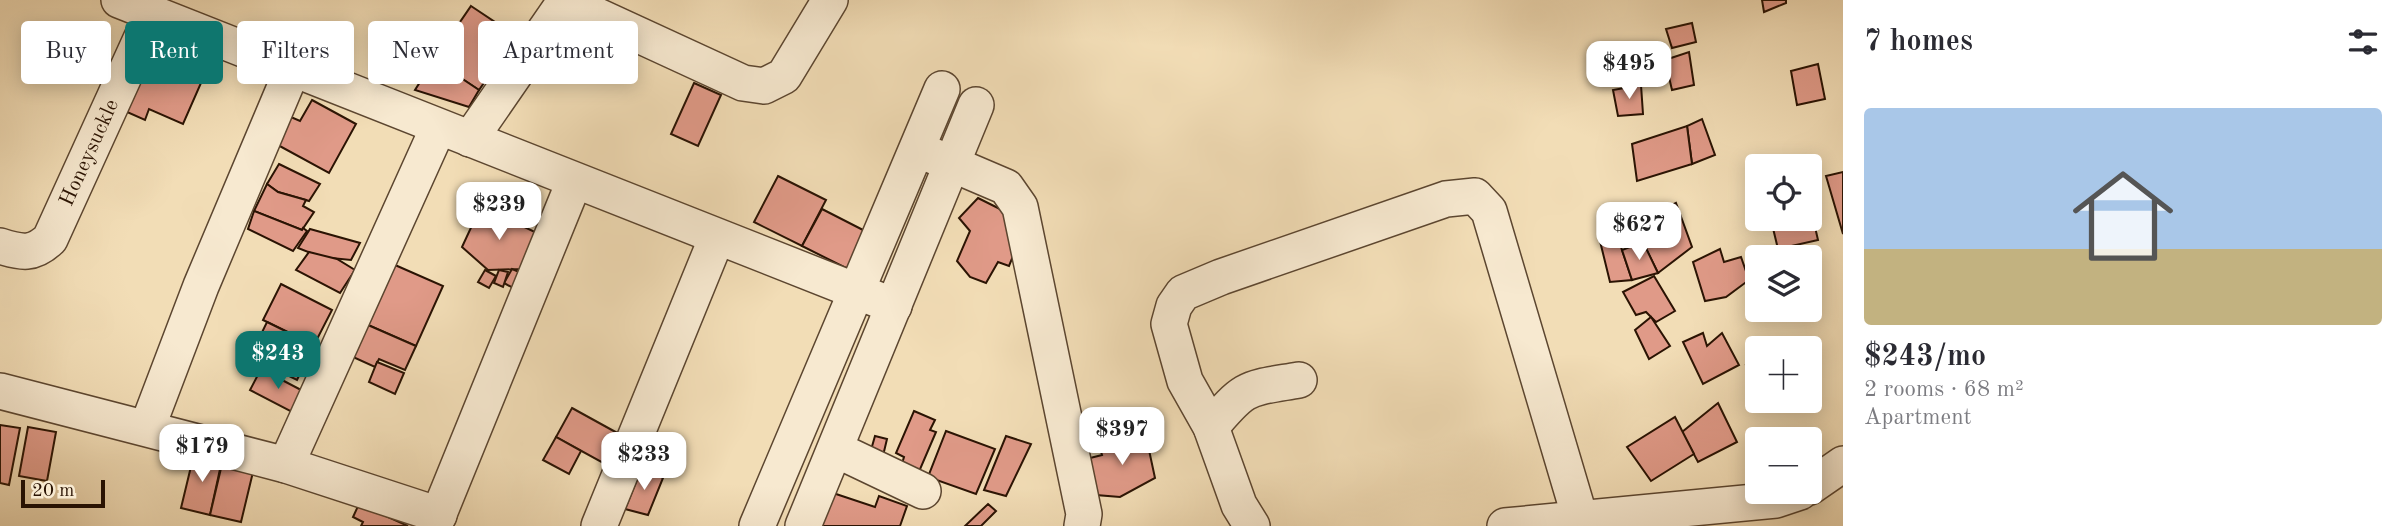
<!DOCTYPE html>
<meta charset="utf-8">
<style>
:root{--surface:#fff;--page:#f2f2f3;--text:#2b2b33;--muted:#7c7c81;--accent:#0f766e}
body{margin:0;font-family:"Old Standard TT",serif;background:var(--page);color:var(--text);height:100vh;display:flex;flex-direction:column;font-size:26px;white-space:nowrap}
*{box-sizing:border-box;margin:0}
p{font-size:23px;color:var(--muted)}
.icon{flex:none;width:38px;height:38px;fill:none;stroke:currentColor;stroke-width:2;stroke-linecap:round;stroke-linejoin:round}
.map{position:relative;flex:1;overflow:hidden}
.panel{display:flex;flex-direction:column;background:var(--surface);width:560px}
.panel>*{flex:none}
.banner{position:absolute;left:21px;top:21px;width:665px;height:63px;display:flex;gap:14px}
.buttons{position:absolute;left:1745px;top:154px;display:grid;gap:14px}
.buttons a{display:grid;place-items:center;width:77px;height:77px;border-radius:7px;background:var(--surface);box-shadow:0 4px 18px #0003;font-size:35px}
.scale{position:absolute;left:21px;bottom:18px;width:84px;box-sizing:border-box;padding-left:7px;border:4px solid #2a1303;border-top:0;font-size:19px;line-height:24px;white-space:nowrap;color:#2a1303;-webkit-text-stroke:5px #f7e9d0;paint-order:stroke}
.price{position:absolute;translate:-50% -60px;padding:0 16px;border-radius:14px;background:#fff;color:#222;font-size:23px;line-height:46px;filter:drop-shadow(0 2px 4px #0008)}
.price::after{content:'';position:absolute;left:50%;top:42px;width:21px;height:16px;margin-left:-10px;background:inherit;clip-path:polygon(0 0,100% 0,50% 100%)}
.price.selected{background:var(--accent);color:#fff}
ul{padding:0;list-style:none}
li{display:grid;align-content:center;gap:14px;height:371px;padding:0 21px}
li span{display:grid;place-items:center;height:217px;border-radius:7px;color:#555}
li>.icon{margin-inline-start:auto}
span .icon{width:126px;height:126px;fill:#fffc;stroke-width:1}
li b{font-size:30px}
h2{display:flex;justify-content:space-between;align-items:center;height:84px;padding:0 21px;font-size:30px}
.chip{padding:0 24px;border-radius:7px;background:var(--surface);box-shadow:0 4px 18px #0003;font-size:24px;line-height:63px}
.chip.selected{background:var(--accent);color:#fff}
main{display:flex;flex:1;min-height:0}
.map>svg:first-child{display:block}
.building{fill:#e09a88;stroke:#2a1303;stroke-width:2}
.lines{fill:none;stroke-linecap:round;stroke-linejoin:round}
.minor-casing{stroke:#5c4630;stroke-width:38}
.minor{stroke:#f7e9d0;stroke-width:35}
.labels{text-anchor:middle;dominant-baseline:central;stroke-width:5;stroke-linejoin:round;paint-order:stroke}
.street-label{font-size:21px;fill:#2a1303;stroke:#f7e9d0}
</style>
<main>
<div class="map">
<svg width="1843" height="526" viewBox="0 0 1843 526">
<rect width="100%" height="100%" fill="#f2ddb6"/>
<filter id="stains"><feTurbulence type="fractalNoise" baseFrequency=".00286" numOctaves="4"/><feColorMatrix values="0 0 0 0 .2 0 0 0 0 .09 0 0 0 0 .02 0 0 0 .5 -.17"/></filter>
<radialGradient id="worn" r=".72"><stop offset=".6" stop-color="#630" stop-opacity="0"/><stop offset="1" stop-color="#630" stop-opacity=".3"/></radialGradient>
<!-- building -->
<g class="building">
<path d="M1762 0H1786V3L1764 12Z"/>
<path d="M471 6 516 36 479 90 434 60Z"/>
<path d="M1692 23 1696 42 1672 48 1666 29Z"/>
<path d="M171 40 180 44 176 53 208 67 183 124 149 109 145 120 127 112 144 72 155 77Z"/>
<path d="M1689 52 1694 85 1672 90 1665 60Z"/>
<path d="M434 60 479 90 469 107 415 90Z"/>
<path d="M1818 64 1825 99 1797 105 1791 71Z"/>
<path d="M694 83 721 95 698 146 671 134Z"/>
<path d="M1641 85 1643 114 1618 116 1613 90Z"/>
<path d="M312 100 356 124 329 173 276 144 291 117 300 121Z"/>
<path d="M1702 119 1715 155 1692 164 1687 126Z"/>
<path d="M1687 126 1692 164 1637 181 1632 144Z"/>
<path d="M279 164 320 184 309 201 278 192 267 184Z"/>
<path d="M1843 172V234L1826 176Z"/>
<path d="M778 176 826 200 802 246 754 222Z"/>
<path d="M267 184 278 192 306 200 303 206 314 212 302 230 254 211Z"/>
<path d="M978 198 1014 216 1020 239 1009 266 998 262 986 283 970 277 957 261 970 231 959 218Z"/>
<path d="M1676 203 1692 247 1658 273 1634 224Z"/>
<path d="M481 206 539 234 522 269 488 270 462 247Z"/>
<path d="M822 209 867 232 848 269 802 246Z"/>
<path d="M254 211 302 230 303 228 307 231 293 251 248 229Z"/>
<path d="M1812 214 1818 240 1778 249 1772 224 1810 219Z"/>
<path d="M310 229 360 243 351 260 321 257 298 248Z"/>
<path d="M1616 232 1632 280 1610 282 1599 237Z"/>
<path d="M1643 242 1658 273 1632 280 1622 250Z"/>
<path d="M1720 249 1724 262 1741 257 1749 280 1726 297 1705 301 1693 262Z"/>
<path d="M309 252 337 259 355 270 340 293 296 270Z"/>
<path d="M395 265 443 286 416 346 368 325Z"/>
<path d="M512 269 524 274 515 289 504 283Z"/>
<path d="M485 270 496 276 489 288 478 282Z"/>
<path d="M499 270 508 272 503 287 494 283Z"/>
<path d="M1654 276 1675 311 1656 322 1646 312 1636 315 1623 292Z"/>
<path d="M281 284 332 310 314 345 263 320Z"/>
<path d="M1651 317 1670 346 1649 359 1635 330Z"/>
<path d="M267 322 314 345 297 380 250 357Z"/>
<path d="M368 325 416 346 405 370 379 359 375 367 353 357Z"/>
<path d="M1703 333 1707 346 1722 333 1739 365 1703 384 1683 342Z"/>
<path d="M1757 357V379L1746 365Z"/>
<path d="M377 362 404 373 395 394 369 382Z"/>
<path d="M261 369 305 392 294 413 250 390Z"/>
<path d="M1718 403 1737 442 1698 462 1682 432Z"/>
<path d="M572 408 621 435 605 464 556 437Z"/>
<path d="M914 411 935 420 930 430 936 432 918 474 901 467 904 457 896 453Z"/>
<path d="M1675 417 1694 454 1651 481 1627 447Z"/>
<path d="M0 425 20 428 9 485 0 483Z"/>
<path d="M28 427 56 432 47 481 19 476Z"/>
<path d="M946 431 995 449 976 494 928 477Z"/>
<path d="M875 436 887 439 882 460 869 457Z"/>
<path d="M1006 436 1031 444 1006 496 984 490Z"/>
<path d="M1146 436 1155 478 1120 497 1096 495 1090 458 1102 455 1099 445Z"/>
<path d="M556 437 581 451 569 474 543 460Z"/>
<path d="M194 454 222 460 210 515 181 508Z"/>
<path d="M222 464 253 472 241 522 210 515Z"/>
<path d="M642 467 663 478 648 515 625 509Z"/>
<path d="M833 493 875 507 879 496 907 506 900 526H822Z"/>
<path d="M359 504 408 526H361L363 522 353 517Z"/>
<path d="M988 504 996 511 981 526H965Z"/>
</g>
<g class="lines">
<defs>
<g id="minor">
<path d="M119 0 894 306"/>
<path d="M565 1 743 83 764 86 784 76 830 0"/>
<path d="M470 139 566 0"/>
<path d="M931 155 1006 187 1020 207 1084 514 1082 526"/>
<path id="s1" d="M0 246C22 253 33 255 50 239L152 15"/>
<path d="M0 391 286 465 439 515"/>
<path d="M1211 427C1246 385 1246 389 1299 380"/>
<path d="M147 428 201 286 293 68"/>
<path d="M837 450 923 491"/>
<path d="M286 465 438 128"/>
<path d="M1810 487 1843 464"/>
<path d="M434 526 574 182"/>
<path d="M599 526 717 237"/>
<path d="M757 526 942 89"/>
<path d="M803 526 976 105"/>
<path d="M1252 526 1239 505 1211 427 1185 381 1169 324 1174 306 1183 293 1221 277 1446 199 1475 196 1489 211 1580 518"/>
<path d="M1505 526 1776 500 1800 492"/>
</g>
</defs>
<!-- minor casing -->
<use href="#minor" class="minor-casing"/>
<!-- minor -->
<use href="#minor" class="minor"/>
</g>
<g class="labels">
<!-- street labels -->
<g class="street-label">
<text stroke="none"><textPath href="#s1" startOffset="149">Honeysuckle</textPath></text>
</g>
</g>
<rect width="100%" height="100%" filter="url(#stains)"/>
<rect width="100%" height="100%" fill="url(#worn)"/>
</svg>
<div class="buttons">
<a><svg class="icon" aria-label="locate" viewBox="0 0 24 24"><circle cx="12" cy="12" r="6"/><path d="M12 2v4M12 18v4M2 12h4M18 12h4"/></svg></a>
<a><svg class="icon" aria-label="layers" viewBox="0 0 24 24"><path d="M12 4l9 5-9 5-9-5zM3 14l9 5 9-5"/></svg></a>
<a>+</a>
<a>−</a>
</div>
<div class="scale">20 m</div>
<b class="price" style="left:1629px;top:101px">$495</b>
<b class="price" style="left:499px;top:242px">$239</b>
<b class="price" style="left:1639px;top:262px">$627</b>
<b class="price selected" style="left:278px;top:391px">$243</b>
<b class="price" style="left:1122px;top:467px">$397</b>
<b class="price" style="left:202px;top:484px">$179</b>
<b class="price" style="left:644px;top:492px">$233</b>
<div class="banner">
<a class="chip">Buy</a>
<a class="chip selected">Rent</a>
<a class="chip">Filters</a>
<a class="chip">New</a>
<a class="chip">Apartment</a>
</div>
</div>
<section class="panel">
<h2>7 homes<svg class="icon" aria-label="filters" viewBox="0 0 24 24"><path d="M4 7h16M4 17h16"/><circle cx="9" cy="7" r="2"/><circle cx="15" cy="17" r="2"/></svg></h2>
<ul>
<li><span style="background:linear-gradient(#a9c7e8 65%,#c2b280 0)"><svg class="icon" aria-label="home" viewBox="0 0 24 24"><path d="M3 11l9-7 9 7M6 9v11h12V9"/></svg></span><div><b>$243/mo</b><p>2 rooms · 68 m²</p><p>Apartment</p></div></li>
</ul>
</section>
</main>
